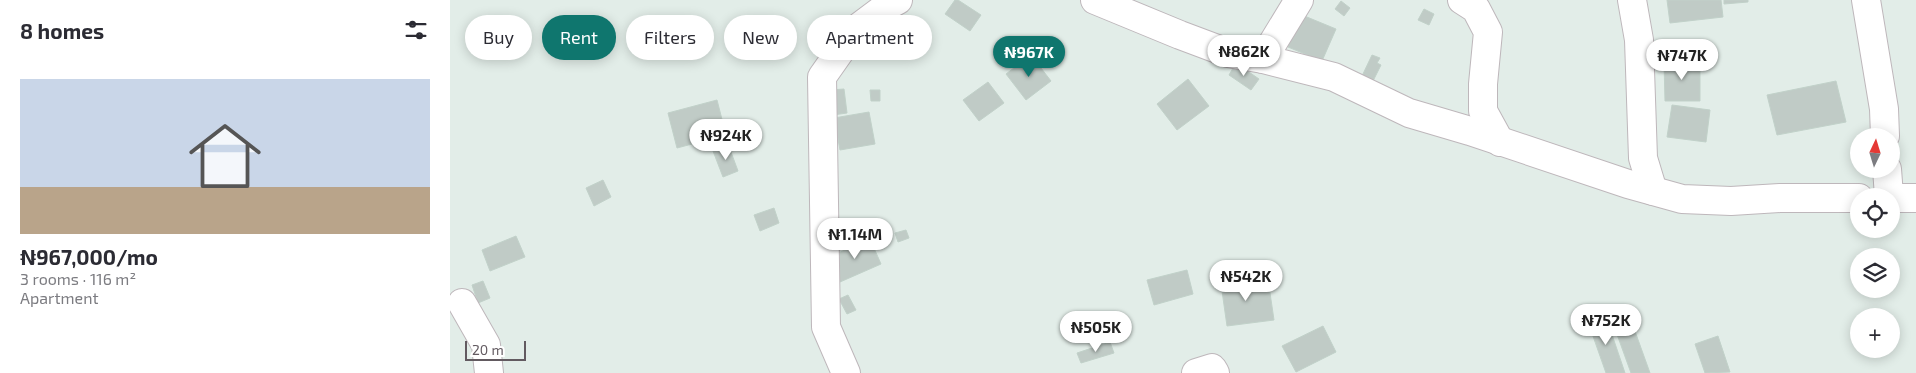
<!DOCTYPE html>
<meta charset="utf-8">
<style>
:root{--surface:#fff;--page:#f2f2f3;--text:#2b2b33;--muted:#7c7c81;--accent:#0f766e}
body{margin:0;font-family:"Exo 2",sans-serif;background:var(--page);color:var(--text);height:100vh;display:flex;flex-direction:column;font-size:19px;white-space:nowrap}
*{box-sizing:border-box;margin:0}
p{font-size:16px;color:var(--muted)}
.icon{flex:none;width:28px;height:28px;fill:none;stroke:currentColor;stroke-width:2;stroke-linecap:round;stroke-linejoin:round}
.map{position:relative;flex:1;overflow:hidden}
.sheet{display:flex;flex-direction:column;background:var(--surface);width:450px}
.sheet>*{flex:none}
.banner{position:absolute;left:15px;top:15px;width:475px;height:45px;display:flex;gap:10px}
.needle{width:32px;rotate:4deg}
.fabs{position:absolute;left:1400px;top:128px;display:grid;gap:10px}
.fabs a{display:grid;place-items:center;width:50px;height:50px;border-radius:50%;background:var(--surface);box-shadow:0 2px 12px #0003;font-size:25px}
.scale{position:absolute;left:15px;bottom:12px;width:61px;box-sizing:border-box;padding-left:5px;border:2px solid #625a60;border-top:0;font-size:14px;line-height:18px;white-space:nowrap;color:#625a60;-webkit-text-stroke:4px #fff;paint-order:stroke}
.price{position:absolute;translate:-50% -42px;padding:0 11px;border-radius:18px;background:#fff;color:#222;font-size:16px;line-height:32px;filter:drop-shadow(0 1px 2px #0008)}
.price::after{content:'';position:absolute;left:50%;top:30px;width:15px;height:11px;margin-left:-8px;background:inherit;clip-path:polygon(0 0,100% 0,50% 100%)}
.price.on{background:var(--accent);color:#fff}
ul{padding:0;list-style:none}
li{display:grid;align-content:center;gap:10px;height:265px;padding:0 20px}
li span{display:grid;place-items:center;height:155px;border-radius:0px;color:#555}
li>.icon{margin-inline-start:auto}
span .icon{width:90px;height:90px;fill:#fffc;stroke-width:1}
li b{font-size:21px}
h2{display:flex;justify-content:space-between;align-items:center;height:60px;padding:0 20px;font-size:21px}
.pill{padding:0 18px;border-radius:22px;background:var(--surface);box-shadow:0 2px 12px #0003;font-size:18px;line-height:45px}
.pill.on{background:var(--accent);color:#fff}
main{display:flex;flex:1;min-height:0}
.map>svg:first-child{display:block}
.building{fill:#c0cbc6;stroke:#c1d1c9}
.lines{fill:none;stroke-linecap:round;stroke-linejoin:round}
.minor-casing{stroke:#beb7bb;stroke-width:30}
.minor{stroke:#fff;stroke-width:28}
</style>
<main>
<section class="sheet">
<h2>8 homes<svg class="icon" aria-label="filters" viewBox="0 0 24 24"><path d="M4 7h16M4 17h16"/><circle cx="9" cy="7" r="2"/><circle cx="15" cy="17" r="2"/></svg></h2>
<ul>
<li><span style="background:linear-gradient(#c9d6e8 70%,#b9a48a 0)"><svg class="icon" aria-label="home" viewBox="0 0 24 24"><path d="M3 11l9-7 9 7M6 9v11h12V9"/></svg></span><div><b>₦967,000/mo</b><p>3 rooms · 116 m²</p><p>Apartment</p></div></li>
</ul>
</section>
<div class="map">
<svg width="1466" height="373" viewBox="0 0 1466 373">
<rect width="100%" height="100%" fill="#e2ede8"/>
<!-- building -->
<g class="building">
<path d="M505 0H508L531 15 520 31 495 14Z"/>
<path d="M1217 0H1271L1273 17 1220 23Z"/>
<path d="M1274 0H1298V2L1274 4Z"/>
<path d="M891 1 900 8 894 16 885 9Z"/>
<path d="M974 9 984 14 979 25 968 20Z"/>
<path d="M852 15 886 29 872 61 838 47Z"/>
<path d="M581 55 601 81 576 100 556 74Z"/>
<path d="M922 55 930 58 927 63 931 65 923 81 912 76Z"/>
<path d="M1250 61V101H1215L1214 62Z"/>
<path d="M786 63 809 79 801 90 779 75Z"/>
<path d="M738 79 759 106 727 130 707 104Z"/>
<path d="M1386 81 1396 122 1327 135 1317 95Z"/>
<path d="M538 82 554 103 529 121 513 100Z"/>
<path d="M394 89 397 113 383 115 380 90Z"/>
<path d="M420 90H430V101H421Z"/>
<path d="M267 100 276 135 227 148 218 113Z"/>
<path d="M1222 105 1260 110 1256 142 1217 137Z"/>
<path d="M419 112 425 144 390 150 384 118Z"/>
<path d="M278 144 288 171 273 177 263 151Z"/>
<path d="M153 180 161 197 144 206 136 188Z"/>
<path d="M324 208 329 223 310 231 304 215Z"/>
<path d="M456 230 459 238 448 242 445 233Z"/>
<path d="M66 236 75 257 40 271 32 250Z"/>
<path d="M420 239 431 264 390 282 379 257Z"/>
<path d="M737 270 743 294 704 305 697 280Z"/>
<path d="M786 275 787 283 802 281 803 288 819 286 824 320 777 326 770 277Z"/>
<path d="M33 281 40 298 28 303 22 285Z"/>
<path d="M398 295 406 310 397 314 389 299Z"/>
<path d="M1177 309 1200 373H1181L1160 315Z"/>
<path d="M1156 317 1175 373H1156L1138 322Z"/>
<path d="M873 326 886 352 846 372 832 346Z"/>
<path d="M1268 336 1280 372 1255 373 1245 344Z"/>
<path d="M660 342 664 353 631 363 627 353Z"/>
</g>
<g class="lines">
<defs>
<g id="minor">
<path d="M645 0 730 35 778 53 813 59 884 77 959 113 1020 131 1178 184 1232 199 1281 201 1330 198H1409"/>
<path d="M1012 0 1026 9 1038 32 1033 84V111L1050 142"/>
<path d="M1182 0 1189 40 1193 158 1203 191"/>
<path d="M1416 0 1434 109 1435 136"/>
<path d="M813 59 849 0"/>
<path d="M1437 169 1439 196"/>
<path d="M1441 198H1466"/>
<path d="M12 303 36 345 39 373"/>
<path d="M396 373 376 327 372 77 405 30 437 6 448 0"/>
<path d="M746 373 762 368 765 373"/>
</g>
</defs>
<!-- minor casing -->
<use href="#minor" class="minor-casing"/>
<!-- minor -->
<use href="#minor" class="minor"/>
</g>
</svg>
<div class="fabs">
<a><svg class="needle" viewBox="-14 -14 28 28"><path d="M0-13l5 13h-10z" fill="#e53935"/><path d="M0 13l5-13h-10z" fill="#7c7c81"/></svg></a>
<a><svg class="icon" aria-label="locate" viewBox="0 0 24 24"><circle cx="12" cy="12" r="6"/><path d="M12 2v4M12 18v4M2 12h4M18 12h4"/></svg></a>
<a><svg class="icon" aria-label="layers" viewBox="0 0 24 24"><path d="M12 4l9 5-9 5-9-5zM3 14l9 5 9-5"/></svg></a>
<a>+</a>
</div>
<div class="scale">20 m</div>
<b class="price" style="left:794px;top:77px">₦862K</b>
<b class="price on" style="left:579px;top:78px">₦967K</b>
<b class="price" style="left:1232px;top:81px">₦747K</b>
<b class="price" style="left:276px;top:161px">₦924K</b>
<b class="price" style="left:405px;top:260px">₦1.14M</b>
<b class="price" style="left:796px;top:302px">₦542K</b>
<b class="price" style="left:1156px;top:346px">₦752K</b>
<b class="price" style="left:646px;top:353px">₦505K</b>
<div class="banner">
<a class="pill">Buy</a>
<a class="pill on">Rent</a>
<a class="pill">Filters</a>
<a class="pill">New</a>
<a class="pill">Apartment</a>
</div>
</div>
</main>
